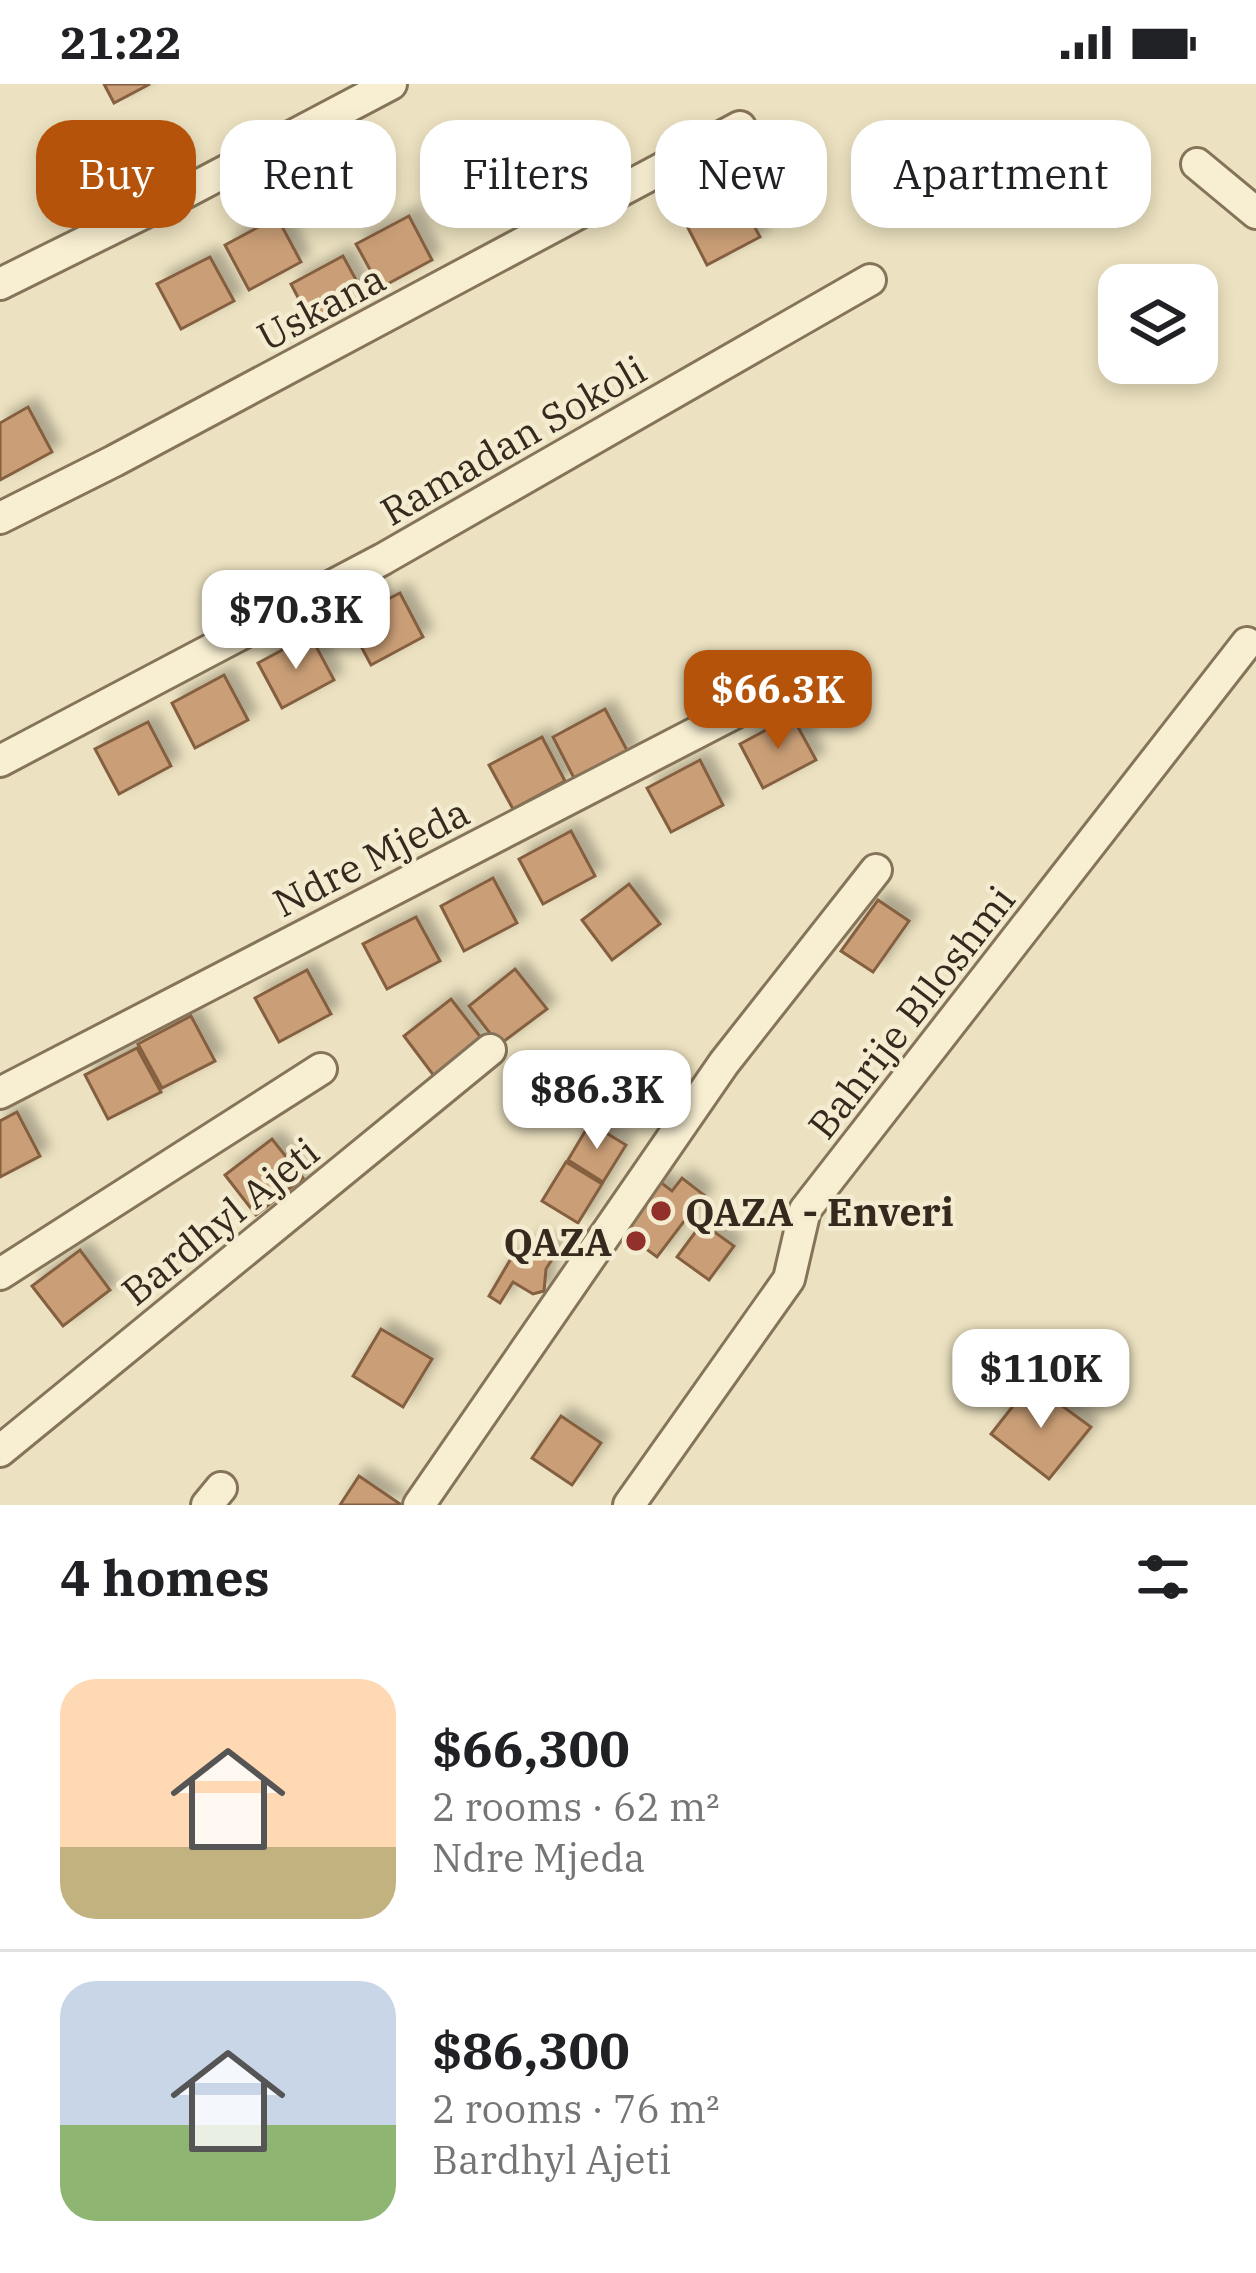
<!DOCTYPE html>
<meta charset="utf-8">
<style>
:root{--surface:#fff;--page:#f6f6f6;--text:#202124;--muted:#757577;--line:#e0e0e0;--accent:#b45309}
body{margin:0;font-family:"IBM Plex Serif",serif;background:var(--page);color:var(--text);height:100vh;display:flex;flex-direction:column;font-size:45px;white-space:nowrap}
*{box-sizing:border-box;margin:0}
p{font-size:39px;color:var(--muted)}
.icon{flex:none;width:66px;height:66px;fill:none;stroke:currentColor;stroke-width:2;stroke-linecap:round;stroke-linejoin:round}
.map{position:relative;height:1421px;overflow:hidden}
.details{display:flex;flex-direction:column;background:var(--surface);flex:1}
.details>*{flex:none}
.guide{position:absolute;left:36px;top:36px;width:1185px;height:108px;display:flex;gap:24px}
.controls{position:absolute;left:1098px;top:180px;display:grid;gap:24px}
.controls a{display:grid;place-items:center;width:120px;height:120px;border-radius:24px;background:var(--surface);box-shadow:0 6px 18px #0003;font-size:60px}
.price{position:absolute;translate:-50% -102px;padding:0 27px;border-radius:24px;background:#fff;color:#222;font-size:39px;line-height:78px;filter:drop-shadow(0 3px 6px #0008)}
.price::after{content:'';position:absolute;left:50%;top:72px;width:36px;height:27px;margin-left:-18px;background:inherit;clip-path:polygon(0 0,100% 0,50% 100%)}
.price.on{background:var(--accent);color:#fff}
ul{padding:0;list-style:none}
li{display:flex;align-items:center;gap:36px;height:300px;padding:0 60px}
li+li{border-top:3px solid var(--line)}
li span{display:grid;place-items:center;flex:none;width:336px;height:240px;border-radius:36px;color:#555}
li>.icon{margin-inline-start:auto}
span .icon{width:144px;height:144px;fill:#fffc;stroke-width:1}
li b{font-size:51px}
h2{display:flex;justify-content:space-between;align-items:center;height:144px;padding:0 60px;font-size:51px}
.pill{padding:0 42px;border-radius:36px;background:var(--surface);box-shadow:0 6px 18px #0003;font-size:42px;line-height:108px}
.pill.on{background:var(--accent);color:#fff}
.status{display:flex;justify-content:space-between;align-items:center;height:84px;padding:0 60px;background:var(--surface);direction:ltr}
.status svg{height:33px;fill:currentColor}
.map>svg:first-child{display:block}
.building{fill:#ca9f77;stroke:#845f3f;stroke-width:3;filter:url(#shadow)}
.lines{fill:none;stroke-linecap:round;stroke-linejoin:round}
.minor-casing{stroke:#857459;stroke-width:36}
.minor{stroke:#f8efd3;stroke-width:30}
.poi-dot{fill:#92312b;stroke:#f4ecd0;stroke-width:4.5}
.labels{text-anchor:middle;dominant-baseline:central;stroke-width:9;stroke-linejoin:round;paint-order:stroke}
.street-label{font-size:39px;fill:#352a1d;stroke:#f4ecd0}
.poi-label{font-size:39px;font-weight:bold;fill:#352a1d;stroke:#f4ecd0;text-anchor:start}
</style>
<div class="status"><b>21:22</b><svg viewBox="0 0 49 12"><path d="M0 12V9h3v3zM5 12V6h3v6zM10 12V3h3v9zM15 12V0h3v12zM26 1h20v11H26zM47 4h2v5h-2z"/></svg></div>
<div class="map">
<svg width="1256" height="1421" viewBox="0 0 1256 1421">
<defs>
<filter id="shadow"><feDropShadow dx="9" dy="-9" stdDeviation="6" flood-color="#0004"/></filter>
</defs>
<rect width="100%" height="100%" fill="#ece2c1"/>
<!-- building -->
<g class="building">
<path d="M104 0H150L114 19Z"/>
<path d="M736 108 760 153 707 181 684 136Z"/>
<path d="M409 132 432 176 380 204 356 160Z"/>
<path d="M277 133 301 178 249 206 225 161Z"/>
<path d="M343 172 367 216 314 244 291 200Z"/>
<path d="M210 173 234 217 181 245 157 200Z"/>
<path d="M28 323 52 368 0 396V339Z"/>
<path d="M400 509 423 553 371 581 347 536Z"/>
<path d="M310 551 334 596 282 624 258 579Z"/>
<path d="M224 591 248 636 195 664 172 619Z"/>
<path d="M605 625 629 670 576 698 553 653Z"/>
<path d="M792 632 816 676 763 704 740 660Z"/>
<path d="M148 638 171 682 119 710 95 665Z"/>
<path d="M542 653 565 697 513 725 489 681Z"/>
<path d="M700 676 723 721 671 748 647 704Z"/>
<path d="M571 747 595 792 543 820 519 775Z"/>
<path d="M493 794 517 839 464 867 441 822Z"/>
<path d="M629 800 660 840 612 876 582 836Z"/>
<path d="M878 816 909 837 873 888 841 867Z"/>
<path d="M416 833 440 877 387 905 363 860Z"/>
<path d="M515 885 547 925 499 961 469 922Z"/>
<path d="M307 886 331 930 279 958 255 914Z"/>
<path d="M451 915 482 955 434 992 404 952Z"/>
<path d="M191 932 215 977 162 1004 138 960Z"/>
<path d="M137 964 161 1008 108 1035 85 991Z"/>
<path d="M17 1028 40 1072 0 1093V1037Z"/>
<path d="M590 1039 626 1061 603 1098 568 1076Z"/>
<path d="M272 1055 303 1094 256 1131 225 1091Z"/>
<path d="M566 1078 602 1100 578 1139 542 1117Z"/>
<path d="M655 1094 672 1107 682 1094 704 1111 657 1173 618 1144Z"/>
<path d="M702 1139 734 1162 709 1196 677 1173Z"/>
<path d="M534 1156 556 1169 546 1185 544 1207 533 1210 513 1198 500 1219 489 1212 513 1171 522 1176Z"/>
<path d="M80 1166 110 1206 63 1242 32 1202Z"/>
<path d="M381 1245 432 1275 403 1323 353 1292Z"/>
<path d="M1031 1299 1091 1343 1049 1395 991 1350Z"/>
<path d="M561 1332 601 1359 572 1401 532 1374Z"/>
<path d="M359 1392 400 1420 399 1421H340Z"/>
</g>
<g class="lines">
<defs>
<g id="minor">
<path d="M1197 80 1256 129"/>
<path d="M0 200 190 106 391 0"/>
<path d="M0 434 114 377 740 43"/>
<path d="M0 677 383 475 870 196"/>
<path d="M0 1009 779 606"/>
<path d="M0 1190 321 985"/>
<path d="M0 1367 490 966"/>
<path d="M207 1421 221 1404"/>
<path d="M419 1421 724 979 876 786"/>
<path d="M629 1421 789 1195 805 1126 1247 559"/>
</g>
</defs>
<!-- minor casing -->
<use href="#minor" class="minor-casing"/>
<!-- minor -->
<use href="#minor" class="minor"/>
</g>
<!-- markers -->
<g class="poi-dot">
<circle cx="661" cy="1127" r="12"/>
<circle cx="636" cy="1157" r="12"/>
</g>
<g class="labels">
<!-- street labels -->
<g class="street-label">
<text transform="translate(321 223) rotate(-28)">Uskana</text>
<text transform="translate(513 356) rotate(-30)">Ramadan Sokoli</text>
<text transform="translate(371 773) rotate(-27)">Ndre Mjeda</text>
<text transform="translate(911 928) rotate(-52)">Bahrije Blloshmi</text>
<text transform="translate(220 1137) rotate(-39)">Bardhyl Ajeti</text>
</g>
<!-- poi labels -->
<g class="poi-label">
<text x="685" y="1127">QAZA - Enveri</text>
<text x="612" y="1157" text-anchor="end">QAZA</text>
</g>
</g>
</svg>
<div class="controls">
<a><svg class="icon" aria-label="layers" viewBox="0 0 24 24"><path d="M12 4l9 5-9 5-9-5zM3 14l9 5 9-5"/></svg></a>
</div>
<b class="price" style="left:296px;top:588px">$70.3K</b>
<b class="price on" style="left:778px;top:668px">$66.3K</b>
<b class="price" style="left:597px;top:1068px">$86.3K</b>
<b class="price" style="left:1041px;top:1347px">$110K</b>
<div class="guide">
<a class="pill on">Buy</a>
<a class="pill">Rent</a>
<a class="pill">Filters</a>
<a class="pill">New</a>
<a class="pill">Apartment</a>
</div>
</div>
<section class="details">
<h2>4 homes<svg class="icon" aria-label="filters" viewBox="0 0 24 24"><path d="M4 7h16M4 17h16"/><circle cx="9" cy="7" r="2"/><circle cx="15" cy="17" r="2"/></svg></h2>
<ul>
<li><span style="background:linear-gradient(#ffd9b3 70%,#c2b280 0)"><svg class="icon" aria-label="home" viewBox="0 0 24 24"><path d="M3 11l9-7 9 7M6 9v11h12V9"/></svg></span><div><b>$66,300</b><p>2 rooms · 62 m²</p><p>Ndre Mjeda</p></div></li>
<li><span style="background:linear-gradient(#c9d6e8 60%,#8fb573 0)"><svg class="icon" aria-label="home" viewBox="0 0 24 24"><path d="M3 11l9-7 9 7M6 9v11h12V9"/></svg></span><div><b>$86,300</b><p>2 rooms · 76 m²</p><p>Bardhyl Ajeti</p></div></li>
</ul>
</section>
